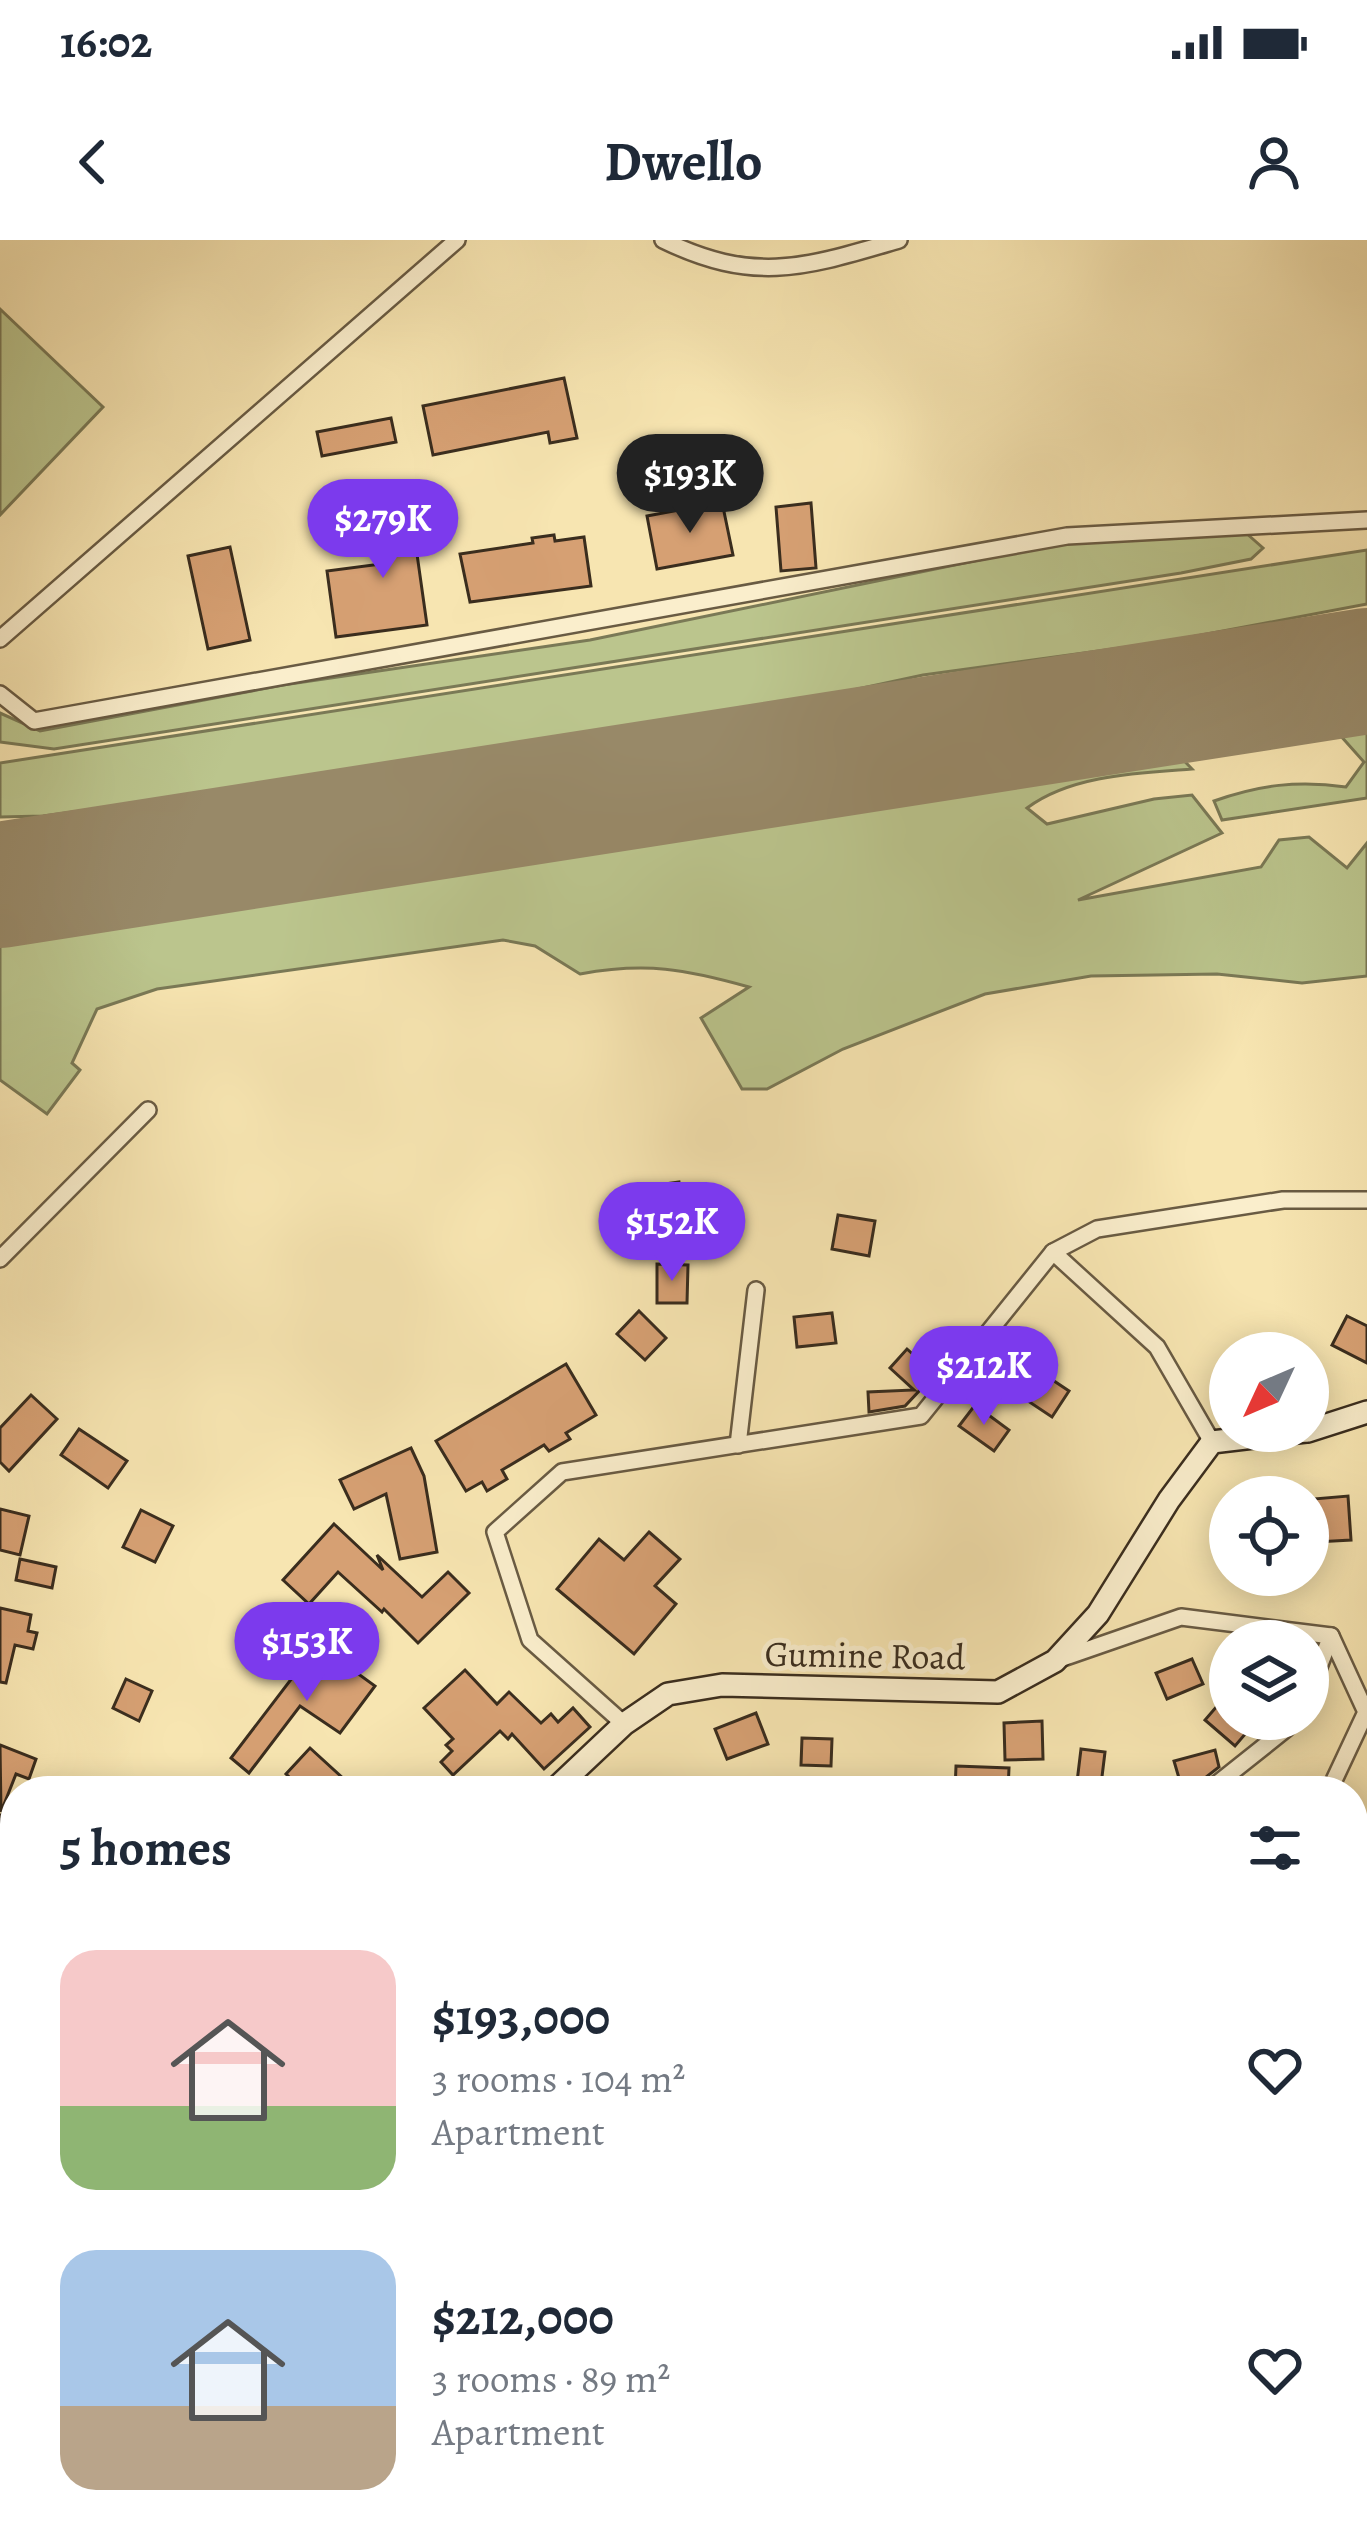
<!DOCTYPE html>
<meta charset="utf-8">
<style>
:root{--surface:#fff;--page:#f2f2f3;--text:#1f2937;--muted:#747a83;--accent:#7c3aed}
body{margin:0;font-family:Alegreya,serif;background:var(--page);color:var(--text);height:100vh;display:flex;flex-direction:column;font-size:45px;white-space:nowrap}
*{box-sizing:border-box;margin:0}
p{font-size:39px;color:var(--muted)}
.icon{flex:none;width:66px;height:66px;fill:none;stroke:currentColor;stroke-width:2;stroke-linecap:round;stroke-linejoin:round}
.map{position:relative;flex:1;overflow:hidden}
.panel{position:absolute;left:0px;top:1536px;width:1368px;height:771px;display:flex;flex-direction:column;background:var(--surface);border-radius:48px 48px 0 0;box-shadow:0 6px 30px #0003}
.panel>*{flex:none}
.needle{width:78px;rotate:226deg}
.controls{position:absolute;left:1209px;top:1092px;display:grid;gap:24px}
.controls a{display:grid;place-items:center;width:120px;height:120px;border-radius:50%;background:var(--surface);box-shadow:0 6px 30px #0003;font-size:60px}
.price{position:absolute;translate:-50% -102px;padding:0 27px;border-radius:42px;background:var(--accent);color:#fff;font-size:39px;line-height:78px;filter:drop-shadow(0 3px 6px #0008)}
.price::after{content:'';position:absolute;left:50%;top:72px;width:36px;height:27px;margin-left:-18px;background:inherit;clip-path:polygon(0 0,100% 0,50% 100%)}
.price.on{background:#222;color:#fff}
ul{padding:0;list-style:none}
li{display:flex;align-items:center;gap:36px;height:300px;padding:0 60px}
li span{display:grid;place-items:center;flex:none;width:336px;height:240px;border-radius:36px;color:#555}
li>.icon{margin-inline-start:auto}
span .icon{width:144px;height:144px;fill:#fffc;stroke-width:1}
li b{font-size:51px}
h2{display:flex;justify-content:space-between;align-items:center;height:144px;padding:0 60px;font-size:51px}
.status{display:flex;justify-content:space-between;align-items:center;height:84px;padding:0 60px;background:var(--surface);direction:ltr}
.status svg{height:33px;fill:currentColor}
header{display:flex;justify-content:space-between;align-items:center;height:156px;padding:0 60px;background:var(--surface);font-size:54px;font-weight:700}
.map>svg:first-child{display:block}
.green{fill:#bbc58d;stroke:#7a7956;stroke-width:3}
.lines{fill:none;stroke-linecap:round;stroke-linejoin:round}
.runway{stroke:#988968;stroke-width:126}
.building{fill:#d6a073;stroke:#3a2d1e;stroke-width:3}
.minor-casing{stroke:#695b43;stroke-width:20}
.secondary-casing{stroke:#3a2d1e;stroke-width:26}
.minor{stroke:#faeecc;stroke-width:15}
.secondary{stroke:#faeecc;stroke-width:21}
.labels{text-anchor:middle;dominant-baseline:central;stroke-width:10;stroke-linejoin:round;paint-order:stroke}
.street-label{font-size:36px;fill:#3a2d1e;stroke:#faeecc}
</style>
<div class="status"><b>16:02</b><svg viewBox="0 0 49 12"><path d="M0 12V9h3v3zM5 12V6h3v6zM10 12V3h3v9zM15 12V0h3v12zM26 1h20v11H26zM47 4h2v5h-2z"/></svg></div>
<header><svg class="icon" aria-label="back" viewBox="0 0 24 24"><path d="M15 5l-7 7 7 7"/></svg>Dwello<svg class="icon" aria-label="person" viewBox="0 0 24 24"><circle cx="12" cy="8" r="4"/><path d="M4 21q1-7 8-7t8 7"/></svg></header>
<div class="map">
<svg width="1367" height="2306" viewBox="0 0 1367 2306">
<rect width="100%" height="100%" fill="#f7e5b1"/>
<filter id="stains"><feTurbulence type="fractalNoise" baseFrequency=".00167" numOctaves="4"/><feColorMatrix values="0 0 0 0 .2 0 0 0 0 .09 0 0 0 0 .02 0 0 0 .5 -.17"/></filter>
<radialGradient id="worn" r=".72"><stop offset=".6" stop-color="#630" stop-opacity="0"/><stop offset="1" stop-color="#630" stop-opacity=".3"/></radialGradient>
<!-- green -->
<g class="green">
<path d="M0 69 103 167 0 275Z"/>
<path d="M1246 293 1263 308 1251 319 1181 333 54 509 0 502V473L40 491 283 445 590 400 1067 302Z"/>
<path d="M1367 310V364L1164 402 923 435 797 462 353 534 43 576 0 577V523Z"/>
<path d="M1367 479V558L1222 580 1214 561C1259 545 1298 540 1346 547L1364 522 1331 485Z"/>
<path d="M1169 505 1192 529C1138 533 1071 535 1027 568L1047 584 1154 559 1192 555 1222 593 1078 660 1261 627 1279 600 1309 597 1347 628 1367 603V736L1302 743 1217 734 1091 736 985 754 843 809 767 849H742L701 778 749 747C685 729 646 722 580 734L535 706 503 700 157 749 97 769 72 823 80 830 47 874 0 840V690Z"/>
<path d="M15 2012V2292H274V2306H0V2027Z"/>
<path d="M1353 2087 1367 2102V2279L1361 2283 1353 2279Z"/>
<path d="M1115 2292H1271L1263 2306H1112Z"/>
</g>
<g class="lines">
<!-- runway -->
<path class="runway" d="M0 645 1367 431"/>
</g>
<!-- building -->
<g class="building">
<path d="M564 138 577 198 550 203 548 192 433 215 423 166Z"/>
<path d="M391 178 396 202 322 216 317 192Z"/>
<path d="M722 262 733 315 657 329 647 276Z"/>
<path d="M811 263 816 328 781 331 776 267Z"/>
<path d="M421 265 426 290 414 293 427 385 336 397 327 331 381 324 371 275Z"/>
<path d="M554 295 555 301 584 297 591 346 470 362 460 314 533 303 532 298Z"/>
<path d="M230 307 250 400 208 409 188 316Z"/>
<path d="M679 942 684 975 649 980 644 947Z"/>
<path d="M838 975 875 981 869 1016 832 1009Z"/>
<path d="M657 1024 688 1025 687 1063H657Z"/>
<path d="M639 1071 666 1098 645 1120 617 1094Z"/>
<path d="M832 1073 836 1103 797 1107 794 1077Z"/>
<path d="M1347 1076 1367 1086V1123L1332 1105Z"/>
<path d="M907 1109 935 1134 905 1166 869 1172 868 1152 914 1150 890 1128Z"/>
<path d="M1024 1121 1069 1151 1052 1177 1007 1147Z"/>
<path d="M566 1124 596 1175 566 1193 570 1199 549 1211 544 1205 502 1230 507 1239 487 1251 482 1242 466 1251 436 1201Z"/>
<path d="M31 1155 57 1179 9 1231 0 1222V1188Z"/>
<path d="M975 1165 1009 1190 994 1211 959 1186Z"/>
<path d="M79 1189 127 1221 108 1248 61 1215Z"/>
<path d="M411 1208 424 1236 437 1312 400 1319 386 1254 354 1269 340 1240Z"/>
<path d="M1348 1256 1351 1300 1316 1302 1313 1259Z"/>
<path d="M0 1269 29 1276 20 1315 0 1310Z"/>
<path d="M141 1270 173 1286 155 1322 123 1307Z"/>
<path d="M334 1284 383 1330 377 1315 422 1357 448 1332 469 1353 418 1403 384 1369 382 1372 338 1332 309 1364 283 1340Z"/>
<path d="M649 1292 680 1319 655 1346 676 1364 634 1414 557 1349 599 1299 624 1320Z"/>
<path d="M20 1319 56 1327 52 1348 16 1340Z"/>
<path d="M0 1368 31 1375 28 1391 37 1393 33 1409 15 1405 6 1443 0 1442Z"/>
<path d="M315 1408 349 1435 353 1430 375 1446 340 1493 300 1466 249 1533 231 1518Z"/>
<path d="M1192 1419 1203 1444 1167 1459 1156 1433Z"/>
<path d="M465 1430 497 1464 509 1452 541 1483 551 1474 558 1482 573 1468 590 1487 544 1529 512 1494 508 1499 500 1491 453 1535 441 1522 452 1511 446 1505 453 1499 424 1468Z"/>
<path d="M126 1439 152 1451 139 1481 113 1468Z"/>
<path d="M1230 1451V1479H1258L1235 1506 1205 1480Z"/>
<path d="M756 1473 768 1504 727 1519 715 1489Z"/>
<path d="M1042 1481 1043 1519 1005 1520 1004 1483Z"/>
<path d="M802 1498 832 1499 831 1526 801 1525Z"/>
<path d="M0 1505 36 1519 29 1539 16 1534 1 1572Z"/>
<path d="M310 1508 357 1551H304L286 1534Z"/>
<path d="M1081 1509 1105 1512 1101 1545 1077 1542Z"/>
<path d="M1215 1510 1219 1527 1205 1538 1181 1545 1174 1521Z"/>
<path d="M956 1526 1009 1528 1008 1551H955Z"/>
<path d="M15 1574V1662L0 1664V1575Z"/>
</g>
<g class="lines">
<defs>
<g id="minor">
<path d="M663 0C756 45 806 27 899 0"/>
<path d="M0 399 457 0"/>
<path d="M0 454 34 481 1067 296 1367 280"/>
<path d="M1053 1012 1097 989 1283 960H1367"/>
<path d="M0 1019 148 870"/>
<path d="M738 1205 756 1050"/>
<path d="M1057 1420 1181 1377 1331 1396 1366 1472 1329 1551"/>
<path d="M1308 1455 1331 1396"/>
<path d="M624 1484 530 1400 495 1292 562 1232 921 1176 1053 1012 1157 1107 1212 1202"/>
<path d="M1208 1551 1286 1489 1293 1479"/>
<path d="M1353 1810 1367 1837"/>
<path d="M1353 2051 1367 2049"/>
<path d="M789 2292 835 2306"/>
<path d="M1090 2292 1093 2306"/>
<path d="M292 2306V2292"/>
<path d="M558 2306 560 2292"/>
</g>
<g id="secondary">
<path d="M1308 1191 1367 1172"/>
<path d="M553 1551 624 1484 668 1454 722 1445 998 1452 1055 1421 1098 1374 1169 1260 1212 1202 1306 1191"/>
<path d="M0 1995 15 1982"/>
</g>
</defs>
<!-- minor casing -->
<use href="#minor" class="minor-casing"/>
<!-- secondary casing -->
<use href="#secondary" class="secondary-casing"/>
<!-- minor -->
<use href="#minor" class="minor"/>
<!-- secondary -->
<use href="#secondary" class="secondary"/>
</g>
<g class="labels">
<!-- street labels -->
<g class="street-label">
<text transform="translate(865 1415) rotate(1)">Gumine Road</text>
</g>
</g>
<rect width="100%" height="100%" filter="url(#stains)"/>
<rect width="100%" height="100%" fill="url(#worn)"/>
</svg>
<div class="controls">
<a><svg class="needle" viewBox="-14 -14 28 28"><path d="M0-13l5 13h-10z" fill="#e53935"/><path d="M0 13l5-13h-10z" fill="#747a83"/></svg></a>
<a><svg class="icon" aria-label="locate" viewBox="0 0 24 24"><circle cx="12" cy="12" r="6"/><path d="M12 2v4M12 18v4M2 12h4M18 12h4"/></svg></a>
<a><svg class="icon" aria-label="layers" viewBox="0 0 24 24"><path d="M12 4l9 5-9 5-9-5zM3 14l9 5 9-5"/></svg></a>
</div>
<b class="price on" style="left:690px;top:296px">$193K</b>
<b class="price" style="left:383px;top:341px">$279K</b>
<b class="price" style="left:672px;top:1044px">$152K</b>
<b class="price" style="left:984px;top:1188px">$212K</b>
<b class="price" style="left:307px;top:1464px">$153K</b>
<section class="panel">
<h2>5 homes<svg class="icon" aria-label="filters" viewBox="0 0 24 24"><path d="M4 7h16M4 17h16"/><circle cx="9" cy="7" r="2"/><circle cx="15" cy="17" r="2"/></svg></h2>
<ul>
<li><span style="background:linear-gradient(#f6c9c9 65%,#8fb573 0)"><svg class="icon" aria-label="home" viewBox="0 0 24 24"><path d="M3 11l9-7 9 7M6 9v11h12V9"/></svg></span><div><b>$193,000</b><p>3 rooms · 104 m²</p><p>Apartment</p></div><svg class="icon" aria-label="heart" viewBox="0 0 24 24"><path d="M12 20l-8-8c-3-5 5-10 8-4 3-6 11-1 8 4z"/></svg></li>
<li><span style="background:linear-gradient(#a9c7e8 65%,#b9a48a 0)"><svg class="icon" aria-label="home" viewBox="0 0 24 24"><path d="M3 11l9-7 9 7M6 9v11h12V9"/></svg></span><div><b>$212,000</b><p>3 rooms · 89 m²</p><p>Apartment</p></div><svg class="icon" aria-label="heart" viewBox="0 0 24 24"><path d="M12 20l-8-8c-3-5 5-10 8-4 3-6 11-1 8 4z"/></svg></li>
</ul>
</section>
</div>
